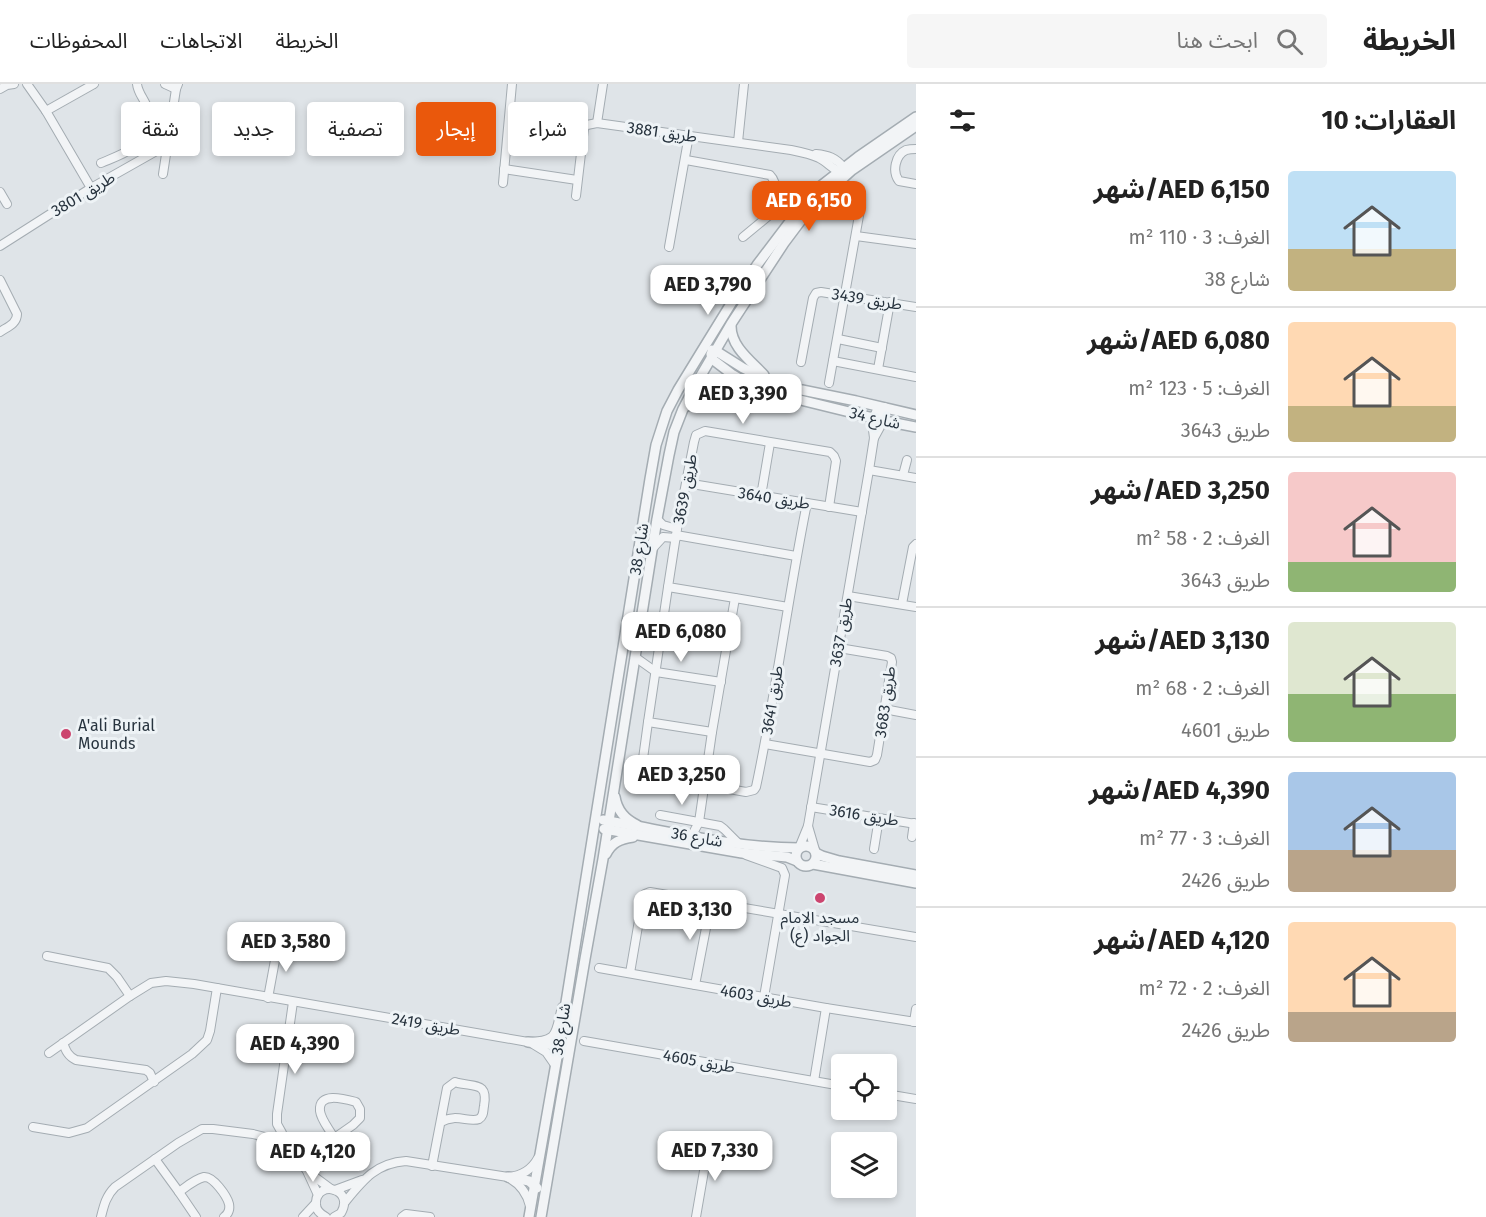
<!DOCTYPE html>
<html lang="ar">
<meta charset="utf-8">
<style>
:root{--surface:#fff;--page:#f6f6f6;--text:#222;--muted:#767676;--line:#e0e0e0;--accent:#ea580c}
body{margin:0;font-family:"Fira Sans","Noto Sans Arabic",sans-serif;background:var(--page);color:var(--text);direction:rtl;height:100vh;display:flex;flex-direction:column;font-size:22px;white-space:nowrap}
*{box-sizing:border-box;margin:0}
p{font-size:20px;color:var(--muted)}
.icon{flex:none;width:33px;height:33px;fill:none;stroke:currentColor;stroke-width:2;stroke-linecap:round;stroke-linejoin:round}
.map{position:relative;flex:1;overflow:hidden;direction:ltr}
.drawer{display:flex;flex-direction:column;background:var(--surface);width:570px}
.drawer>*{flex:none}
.banner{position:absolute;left:18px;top:18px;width:570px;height:54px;direction:rtl;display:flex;gap:12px}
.controls{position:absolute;left:831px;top:970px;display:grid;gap:12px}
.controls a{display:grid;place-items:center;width:66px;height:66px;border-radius:6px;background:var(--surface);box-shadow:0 3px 9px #0003;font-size:30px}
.price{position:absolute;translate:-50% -51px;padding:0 14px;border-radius:12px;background:#fff;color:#222;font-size:20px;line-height:39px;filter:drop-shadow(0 2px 3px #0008)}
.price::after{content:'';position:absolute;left:50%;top:36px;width:18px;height:14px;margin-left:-9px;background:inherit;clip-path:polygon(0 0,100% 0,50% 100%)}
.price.current{background:var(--accent);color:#fff}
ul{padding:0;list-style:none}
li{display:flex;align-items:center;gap:18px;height:150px;padding:0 30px}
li+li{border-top:2px solid var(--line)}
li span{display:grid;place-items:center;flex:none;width:168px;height:120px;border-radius:6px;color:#555}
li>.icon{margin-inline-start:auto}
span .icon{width:72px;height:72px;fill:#fffc;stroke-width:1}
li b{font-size:26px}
h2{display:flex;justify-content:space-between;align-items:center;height:72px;padding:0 30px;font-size:26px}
.pill{padding:0 21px;border-radius:6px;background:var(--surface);box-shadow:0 3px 9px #0003;font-size:21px;line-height:54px}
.pill.current{background:var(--accent);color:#fff}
header{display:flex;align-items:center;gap:36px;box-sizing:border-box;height:84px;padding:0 30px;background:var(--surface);border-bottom:2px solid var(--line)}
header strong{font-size:28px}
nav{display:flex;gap:33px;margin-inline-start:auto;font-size:21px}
.search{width:420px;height:54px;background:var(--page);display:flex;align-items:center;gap:15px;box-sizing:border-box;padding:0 21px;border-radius:6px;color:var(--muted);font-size:22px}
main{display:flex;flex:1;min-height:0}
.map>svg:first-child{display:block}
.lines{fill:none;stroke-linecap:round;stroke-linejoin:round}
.minor-casing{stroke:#a4acb2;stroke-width:10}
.tertiary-casing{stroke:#a4acb2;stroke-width:12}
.minor{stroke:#f2f4f6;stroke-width:8}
.tertiary{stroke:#f2f4f6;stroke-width:9}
.poi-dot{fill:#cc456f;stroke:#eef3f6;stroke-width:2}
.labels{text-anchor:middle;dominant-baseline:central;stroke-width:6;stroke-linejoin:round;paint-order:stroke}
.street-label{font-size:16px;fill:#28343f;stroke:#eef3f6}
.poi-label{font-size:16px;fill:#28343f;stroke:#eef3f6;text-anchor:start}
</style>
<header>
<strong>الخريطة</strong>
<div class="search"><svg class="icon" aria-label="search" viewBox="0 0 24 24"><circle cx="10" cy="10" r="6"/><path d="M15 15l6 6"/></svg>ابحث هنا</div>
<nav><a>الخريطة</a><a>الاتجاهات</a><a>المحفوظات</a></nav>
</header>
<main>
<section class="drawer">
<h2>العقارات: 10<svg class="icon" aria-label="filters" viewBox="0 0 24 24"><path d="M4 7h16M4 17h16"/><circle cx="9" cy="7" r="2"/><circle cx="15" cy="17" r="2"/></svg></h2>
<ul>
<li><span style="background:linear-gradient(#bfe0f5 65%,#c2b280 0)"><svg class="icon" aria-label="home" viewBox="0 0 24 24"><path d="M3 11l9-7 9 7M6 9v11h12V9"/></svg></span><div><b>AED 6,150/شهر</b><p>الغرف: 3 · 110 m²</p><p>شارع 38</p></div></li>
<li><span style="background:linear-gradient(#ffd9b3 70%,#c2b280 0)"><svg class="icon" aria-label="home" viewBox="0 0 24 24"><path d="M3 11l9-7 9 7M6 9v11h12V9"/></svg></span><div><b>AED 6,080/شهر</b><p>الغرف: 5 · 123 m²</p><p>طريق 3643</p></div></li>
<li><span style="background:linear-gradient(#f6c9c9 75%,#8fb573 0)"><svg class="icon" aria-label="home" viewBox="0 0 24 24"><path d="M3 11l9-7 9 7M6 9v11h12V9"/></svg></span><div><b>AED 3,250/شهر</b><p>الغرف: 2 · 58 m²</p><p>طريق 3643</p></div></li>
<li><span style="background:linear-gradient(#dfe7d0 60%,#8fb573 0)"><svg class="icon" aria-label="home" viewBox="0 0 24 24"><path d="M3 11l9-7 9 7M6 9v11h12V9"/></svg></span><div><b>AED 3,130/شهر</b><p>الغرف: 2 · 68 m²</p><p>طريق 4601</p></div></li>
<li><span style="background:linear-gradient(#a9c7e8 65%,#b9a48a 0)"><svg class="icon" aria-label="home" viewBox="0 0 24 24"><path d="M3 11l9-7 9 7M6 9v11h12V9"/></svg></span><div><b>AED 4,390/شهر</b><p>الغرف: 3 · 77 m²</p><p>طريق 2426</p></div></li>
<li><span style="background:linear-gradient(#ffd9b3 75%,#b9a48a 0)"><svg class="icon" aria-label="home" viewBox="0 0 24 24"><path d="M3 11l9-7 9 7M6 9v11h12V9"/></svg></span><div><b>AED 4,120/شهر</b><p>الغرف: 2 · 72 m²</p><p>طريق 2426</p></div></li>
</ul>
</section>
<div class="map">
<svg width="916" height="1133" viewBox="0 0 916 1133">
<rect width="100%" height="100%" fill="#dfe4e8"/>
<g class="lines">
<defs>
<g id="minor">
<path d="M27 0 46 27 91 104"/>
<path d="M165 0 176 5"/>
<path d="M0 5 7 1 14 0"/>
<path d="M46 27 94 0"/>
<path d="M597 39 603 0"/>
<path d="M738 58 744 0"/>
<path d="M916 65C912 65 910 65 906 66 895 71 892 88 899 97L916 100"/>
<path d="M816 70C828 71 836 74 843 83L842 88"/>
<path d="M686 76 770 91C778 99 778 119 772 129L743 153"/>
<path d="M101 79C122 70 142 65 147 41 148 36 149 31 148 26 146 17 138 10 137 0"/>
<path d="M504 85 577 96"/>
<path d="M163 90 176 5 178 0"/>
<path d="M503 99 512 0"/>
<path d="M0 108 7 120"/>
<path d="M576 112 584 44 587 41 597 39 791 66C801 68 811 70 819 74 828 78 834 88 844 89"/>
<path d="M856 152 916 160"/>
<path d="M0 162 91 104 167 61"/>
<path d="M669 163 689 51"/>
<path d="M0 196 17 230C17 240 7 243 0 248"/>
<path d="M838 255 882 264"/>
<path d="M833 277 916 293"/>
<path d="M801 278 813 214 816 209 821 208 916 223"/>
<path d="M878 285 890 218"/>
<path d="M829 299 860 126"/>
<path d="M874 354 880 343 884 323"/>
<path d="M869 386 916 394"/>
<path d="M903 391 907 376"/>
<path d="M686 399 862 428"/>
<path d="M761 412 770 359"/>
<path d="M657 435 663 441 677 445"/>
<path d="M676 451 796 472"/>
<path d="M653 464 663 453 676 454"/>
<path d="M668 503 648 638 712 648"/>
<path d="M848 512 916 523"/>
<path d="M735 514 668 503 677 445 694 358 696 351 705 347 830 368 834 372 836 377 829 423"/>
<path d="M902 520 913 463 916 460"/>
<path d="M635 573 656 588 721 598"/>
<path d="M884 625 916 631"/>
<path d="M648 638 642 682V685L645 690 746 708 754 706 756 703C776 609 788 513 807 419"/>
<path d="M765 660 870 678 875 676 877 671 892 578 891 574 887 572 839 564"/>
<path d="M811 723 916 740"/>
<path d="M660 731 720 742 724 745 739 760"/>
<path d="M808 742 815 766"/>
<path d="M691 753 699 738 712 648 735 514 788 523"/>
<path d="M912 753 914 739"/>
<path d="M799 764 808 742 869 386 874 354 873 346 874 334 878 322"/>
<path d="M874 765 879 734"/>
<path d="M746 771 782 784 785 791 764 913"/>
<path d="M47 872 108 884 117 893 130 912"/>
<path d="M599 884 826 924 916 938"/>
<path d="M630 889 643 813 645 810 650 808 916 853"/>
<path d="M695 901 711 818"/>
<path d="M268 914 278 860"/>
<path d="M914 938 916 925"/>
<path d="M584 957 842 1002"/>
<path d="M63 959C66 967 68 972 76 976L146 986 150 989 154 998"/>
<path d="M533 960 546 968 555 981"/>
<path d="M49 969 130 912 151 899 166 897 194 900 528 958C559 957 555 950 562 923"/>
<path d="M814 997 826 924"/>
<path d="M886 1010 916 1015"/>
<path d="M33 1043 69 1049 87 1044 192 970 207 956 210 947 217 904"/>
<path d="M281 1057 282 1049 277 1040V1030L293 918"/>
<path d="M155 1075 179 1108"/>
<path d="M300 1078 353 1041 360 1034V1025L356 1018C345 1015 318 1007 320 1027 321 1036 330 1046 334 1054"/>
<path d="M432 1082 447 1004 455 998 458 999C477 1003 488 999 484 1022 483 1027 484 1032 479 1035 469 1039 456 1029 441 1038"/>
<path d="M308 1088 331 1105"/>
<path d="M509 1094C520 1100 527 1109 530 1122"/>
<path d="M335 1106 362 1096"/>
<path d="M345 1118C363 1096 376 1079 406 1077L508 1093C521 1092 531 1087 538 1074"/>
<path d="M101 1133C104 1121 106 1112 115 1103L178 1059 202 1045H213L253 1050 281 1057 293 1066 307 1087 318 1111"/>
<path d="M196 1133 179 1108C186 1103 195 1095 204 1093 213 1092 227 1112 229 1120 230 1125 228 1130 224 1133"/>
<path d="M303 1133 316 1119"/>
<path d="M326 1133C320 1130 315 1126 316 1118 317 1096 355 1104 341 1129L334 1133"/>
<path d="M402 1133 406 1130 430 1133"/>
<path d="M696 1133 709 1058"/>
</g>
<g id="tertiary">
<path d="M731 242C731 263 751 277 764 291"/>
<path d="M712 266 716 267 743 284 770 297 802 306 856 317 916 331"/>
<path d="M711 270 712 275 733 291 750 301 772 309 890 338 916 343"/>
<path d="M687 322C709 302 718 301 748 301"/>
<path d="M615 713C617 726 624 735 637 741"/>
<path d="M603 736C668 747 733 764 799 764"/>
<path d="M604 745 742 769 787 773 797 777"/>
<circle cx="806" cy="772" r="10"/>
<path d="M816 769 822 772 839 777 916 791"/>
<path d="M606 770C612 758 620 755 633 753"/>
<path d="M813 780 916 799"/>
<path d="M528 958 555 961 562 965"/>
<path d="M508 1093 529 1097 537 1104"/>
<path d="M529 1133 559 962 650 395 656 361 667 327 678 306 700 270 732 218 757 181 798 127 822 101 858 73 916 33"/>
<path d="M541 1133 585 875 603 775 657 435 669 371 674 348 683 325 696 300 731 240 784 159 811 123 852 86 916 42"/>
</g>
</defs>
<!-- minor casing -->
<use href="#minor" class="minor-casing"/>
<!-- tertiary casing -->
<use href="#tertiary" class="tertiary-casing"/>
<!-- minor -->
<use href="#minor" class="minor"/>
<!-- tertiary -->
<use href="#tertiary" class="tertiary"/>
</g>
<!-- markers -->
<g class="poi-dot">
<circle cx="66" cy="650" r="6"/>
<circle cx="820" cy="814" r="6"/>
</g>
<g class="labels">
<!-- street labels -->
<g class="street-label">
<text transform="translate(662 48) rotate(8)">طريق 3881</text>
<text transform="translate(83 110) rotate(-31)">طريق 3801</text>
<text transform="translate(867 215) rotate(9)">طريق 3439</text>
<text transform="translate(875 334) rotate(13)">شارع 34</text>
<text transform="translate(685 405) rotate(-79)">طريق 3639</text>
<text transform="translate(774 414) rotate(9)">طريق 3640</text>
<text transform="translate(639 465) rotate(-81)">شارع 38</text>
<text transform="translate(841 548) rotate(-80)">طريق 3637</text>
<text transform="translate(772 616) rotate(-81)">طريق 3641</text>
<text transform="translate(885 618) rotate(-82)">طريق 3683</text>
<text transform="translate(864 731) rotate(9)">طريق 3616</text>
<text transform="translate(697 753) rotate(10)">شارع 36</text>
<text transform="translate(756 912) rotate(10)">طريق 4603</text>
<text transform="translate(426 940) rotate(10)">طريق 2419</text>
<text transform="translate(561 945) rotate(-81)">شارع 38</text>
<text transform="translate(699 977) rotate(10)">طريق 4605</text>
</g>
<!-- poi labels -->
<g class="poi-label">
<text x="78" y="641">A'ali Burial<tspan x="78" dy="18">Mounds</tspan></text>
<text x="820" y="833" text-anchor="middle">مسجد الإمام<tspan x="820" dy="18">الجواد (ع)</tspan></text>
</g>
</g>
</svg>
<div class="controls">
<a><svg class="icon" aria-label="locate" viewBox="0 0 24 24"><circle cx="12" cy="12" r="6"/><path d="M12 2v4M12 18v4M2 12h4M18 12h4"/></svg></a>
<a><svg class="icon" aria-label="layers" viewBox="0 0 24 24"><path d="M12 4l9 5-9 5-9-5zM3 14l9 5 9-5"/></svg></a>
</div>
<b class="price current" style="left:809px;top:148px">AED 6,150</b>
<b class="price" style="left:708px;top:232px">AED 3,790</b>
<b class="price" style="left:743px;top:341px">AED 3,390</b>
<b class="price" style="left:681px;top:579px">AED 6,080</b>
<b class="price" style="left:682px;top:722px">AED 3,250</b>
<b class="price" style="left:690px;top:857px">AED 3,130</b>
<b class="price" style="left:286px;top:889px">AED 3,580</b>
<b class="price" style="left:295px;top:991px">AED 4,390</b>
<b class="price" style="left:715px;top:1098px">AED 7,330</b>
<b class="price" style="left:313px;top:1099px">AED 4,120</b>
<div class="banner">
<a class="pill">شراء</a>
<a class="pill current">إيجار</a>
<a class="pill">تصفية</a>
<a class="pill">جديد</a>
<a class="pill">شقة</a>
</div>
</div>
</main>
